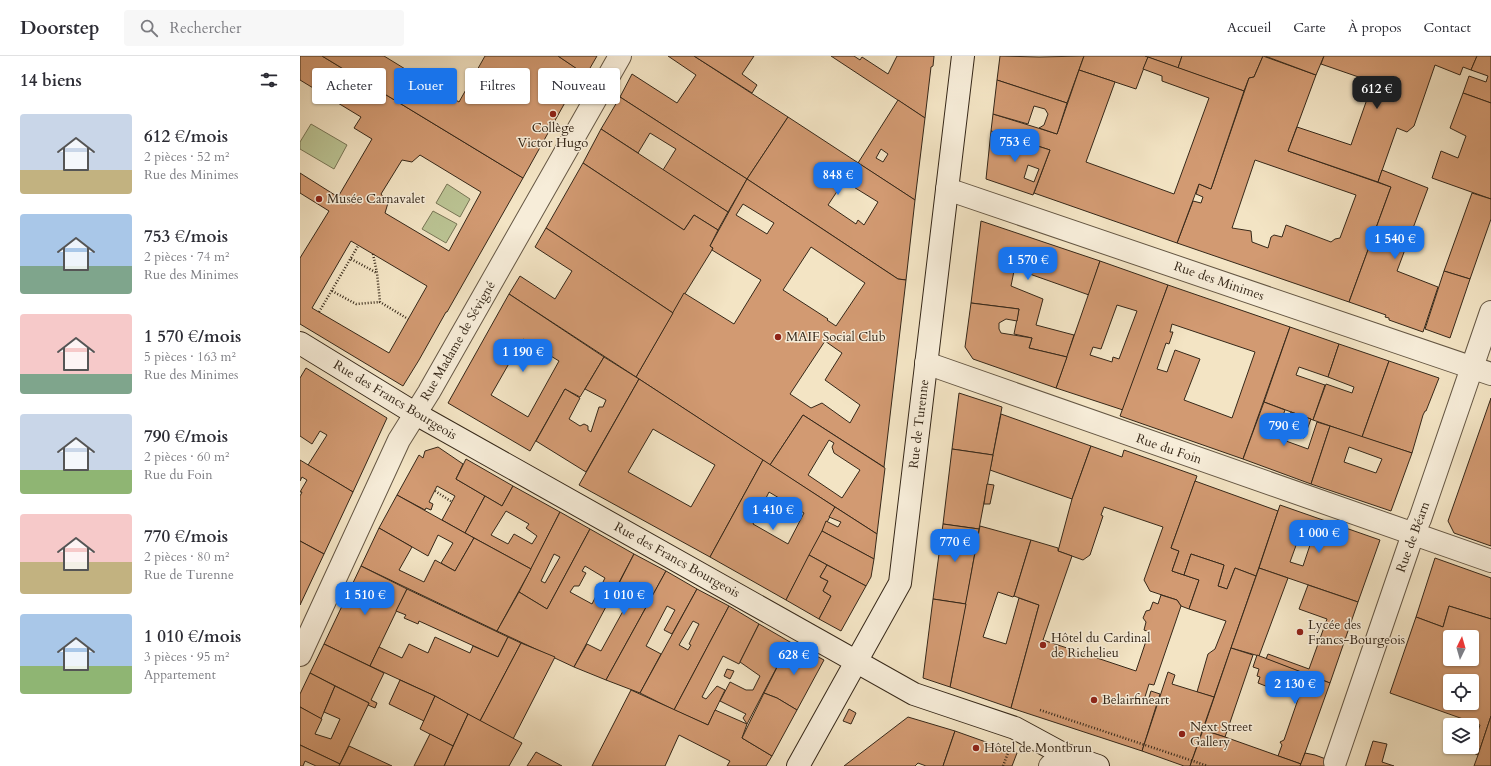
<!DOCTYPE html>
<html lang="fr">
<meta charset="utf-8">
<style>
:root{--surface:#fff;--page:#f7f7f7;--text:#2b2b33;--muted:#7c7c81;--line:#e1e1e2;--accent:#1a73e8}
body{margin:0;font-family:Cardo,serif;background:var(--page);color:var(--text);height:100vh;display:flex;flex-direction:column;font-size:15px;white-space:nowrap}
*{box-sizing:border-box;margin:0}
p{font-size:13px;color:var(--muted)}
.icon{flex:none;width:22px;height:22px;fill:none;stroke:currentColor;stroke-width:2;stroke-linecap:round;stroke-linejoin:round}
.map{position:relative;flex:1;overflow:hidden}
.details{display:flex;flex-direction:column;background:var(--surface);width:300px}
.details>*{flex:none}
.hud{position:absolute;left:12px;top:12px;width:380px;height:36px;display:flex;gap:8px}
.needle{width:26px;rotate:5deg}
.buttons{position:absolute;left:1143px;top:574px;display:grid;gap:8px}
.buttons a{display:grid;place-items:center;width:36px;height:36px;border-radius:4px;background:var(--surface);box-shadow:0 1px 3px #0004;font-size:20px}
.price{position:absolute;translate:-50% -34px;padding:0 9px;border-radius:8px;background:var(--accent);color:#fff;font-size:13px;line-height:26px;filter:drop-shadow(0 1px 2px #0008)}
.price::after{content:'';position:absolute;left:50%;top:24px;width:12px;height:9px;margin-left:-6px;background:inherit;clip-path:polygon(0 0,100% 0,50% 100%)}
.price.on{background:#222;color:#fff}
ul{padding:0;list-style:none}
li{display:flex;align-items:center;gap:12px;height:100px;padding:0 20px}
li span{display:grid;place-items:center;flex:none;width:112px;height:80px;border-radius:4px;color:#555}
li>.icon{margin-inline-start:auto}
span .icon{width:48px;height:48px;fill:#fffc;stroke-width:1}
li b{font-size:17px}
h2{display:flex;justify-content:space-between;align-items:center;height:48px;padding:0 20px;font-size:17px}
.pill{padding:0 14px;border-radius:4px;background:var(--surface);box-shadow:0 1px 3px #0004;font-size:14px;line-height:36px}
.pill.on{background:var(--accent);color:#fff}
header{display:flex;align-items:center;gap:24px;box-sizing:border-box;height:56px;padding:0 20px;background:var(--surface);border-bottom:1px solid var(--line)}
header strong{font-size:19px}
nav{display:flex;gap:22px;margin-inline-start:auto;font-size:14px}
.search{width:280px;height:36px;background:var(--page);display:flex;align-items:center;gap:10px;box-sizing:border-box;padding:0 14px;border-radius:4px;color:var(--muted);font-size:15px}
main{display:flex;flex:1;min-height:0}
.map>svg:first-child{display:block}
.green{fill:#bbc494;stroke:#787656}
.building{fill:#d29a72;stroke:#362819;fill-rule:evenodd}
.lines{fill:none;stroke-linecap:round;stroke-linejoin:round}
.street-casing{stroke:#655744;stroke-width:24}
.secondary-casing{stroke:#362819;stroke-width:24}
.path{stroke:#362819;stroke-width:2.5;stroke-dasharray:1 2;stroke-linecap:butt}
.street{stroke:#f7edd9;stroke-width:22}
.secondary{stroke:#f7edd9;stroke-width:22}
.poi-dot{fill:#8f2418;stroke:#f7edd9;stroke-width:1.5}
.labels{text-anchor:middle;dominant-baseline:central;stroke-width:3;stroke-linejoin:round;paint-order:stroke}
.poi-label{font-size:13px;fill:#362819;stroke:#f7edd9;text-anchor:start}
.street-label{font-size:13px;fill:#362819;stroke:#f7edd9}
</style>
<header>
<strong>Doorstep</strong>
<div class="search"><svg class="icon" aria-label="search" viewBox="0 0 24 24"><circle cx="10" cy="10" r="6"/><path d="M15 15l6 6"/></svg>Rechercher</div>
<nav><a>Accueil</a><a>Carte</a><a>À propos</a><a>Contact</a></nav>
</header>
<main>
<section class="details">
<h2>14 biens<svg class="icon" aria-label="filters" viewBox="0 0 24 24"><path d="M4 7h16M4 17h16"/><circle cx="9" cy="7" r="2"/><circle cx="15" cy="17" r="2"/></svg></h2>
<ul>
<li><span style="background:linear-gradient(#c9d6e8 70%,#c2b280 0)"><svg class="icon" aria-label="home" viewBox="0 0 24 24"><path d="M3 11l9-7 9 7M6 9v11h12V9"/></svg></span><div><b>612 €/mois</b><p>2 pièces · 52 m²</p><p>Rue des Minimes</p></div></li>
<li><span style="background:linear-gradient(#a9c7e8 65%,#7fa58c 0)"><svg class="icon" aria-label="home" viewBox="0 0 24 24"><path d="M3 11l9-7 9 7M6 9v11h12V9"/></svg></span><div><b>753 €/mois</b><p>2 pièces · 74 m²</p><p>Rue des Minimes</p></div></li>
<li><span style="background:linear-gradient(#f6c9c9 75%,#7fa58c 0)"><svg class="icon" aria-label="home" viewBox="0 0 24 24"><path d="M3 11l9-7 9 7M6 9v11h12V9"/></svg></span><div><b>1 570 €/mois</b><p>5 pièces · 163 m²</p><p>Rue des Minimes</p></div></li>
<li><span style="background:linear-gradient(#c9d6e8 70%,#8fb573 0)"><svg class="icon" aria-label="home" viewBox="0 0 24 24"><path d="M3 11l9-7 9 7M6 9v11h12V9"/></svg></span><div><b>790 €/mois</b><p>2 pièces · 60 m²</p><p>Rue du Foin</p></div></li>
<li><span style="background:linear-gradient(#f6c9c9 60%,#c2b280 0)"><svg class="icon" aria-label="home" viewBox="0 0 24 24"><path d="M3 11l9-7 9 7M6 9v11h12V9"/></svg></span><div><b>770 €/mois</b><p>2 pièces · 80 m²</p><p>Rue de Turenne</p></div></li>
<li><span style="background:linear-gradient(#a9c7e8 65%,#8fb573 0)"><svg class="icon" aria-label="home" viewBox="0 0 24 24"><path d="M3 11l9-7 9 7M6 9v11h12V9"/></svg></span><div><b>1 010 €/mois</b><p>3 pièces · 95 m²</p><p>Appartement</p></div></li>
</ul>
</section>
<div class="map">
<svg width="1191" height="710" viewBox="0 0 1191 710">
<rect width="100%" height="100%" fill="#f3e4c4"/>
<filter id="stains"><feTurbulence type="fractalNoise" baseFrequency=".005" numOctaves="4"/><feColorMatrix values="0 0 0 0 .2 0 0 0 0 .09 0 0 0 0 .02 0 0 0 .5 -.17"/></filter>
<radialGradient id="worn" r=".72"><stop offset=".6" stop-color="#630" stop-opacity="0"/><stop offset="1" stop-color="#630" stop-opacity=".3"/></radialGradient>
<!-- green -->
<g class="green">
<path d="M11 68 47 89 34 113 0 93V86Z"/>
<path d="M147 128 170 143 160 161 136 147Z"/>
<path d="M133 155 157 168 146 187 122 173Z"/>
</g>
<!-- building -->
<g class="building">
<path d="M0 0H22L223 122 147 256H146L119 304 103 330 0 268V202L29 155 0 137V117L38 141 72 83 54 72 61 61 0 24ZM120 99 181 136 149 195 85 157 88 147 81 138 102 104 112 106ZM51 185 127 230 89 297 12 252Z"/>
<path d="M22 0H84L159 46 185 0H258L282 16 223 122Z"/>
<path d="M258 0H297L286 19Z"/>
<path d="M368 0H394L488 61 447 123 320 41 332 18 377 47 396 19Z"/>
<path d="M394 0H454L442 18 457 29 452 37Z"/>
<path d="M531 0H554L560 4 562 1 588 18 597 0H634L633 10 631 11 625 62Z"/>
<path d="M700 0 739 1 784 0 767 47 697 24Z"/>
<path d="M784 0H845L848 1 836 33 779 14Z"/>
<path d="M845 0H882L878 12Z"/>
<path d="M882 0H963L954 21 949 22 944 35 878 12Z"/>
<path d="M963 0 1016 19 988 95 1091 131 1049 246 877 187 893 145 901 147 903 141 896 138 899 128 911 133 949 22 954 21ZM955 104 1056 139 1040 182 1035 183 1031 186 986 169 982 181 974 179 971 181 968 192 952 186 951 175 932 172Z"/>
<path d="M965 0H1024L1016 19Z"/>
<path d="M1024 0H1177L1171 14 1163 11 1160 19 1135 9 1114 70 1107 76 1097 72 1078 126 988 95 997 71 1051 89 1073 26 1021 8Z"/>
<path d="M1177 0H1191V47L1163 37 1169 20 1186 26 1188 20 1171 14Z"/>
<path d="M848 1 944 35 911 133 899 128 877 187 734 137 750 94 691 75 693 58 757 78 779 14 815 26 786 106 874 138 909 42 862 25V20L843 13Z"/>
<path d="M697 24 767 47 757 78 739 72 744 69 748 58 745 53 734 50 728 68 693 58Z"/>
<path d="M1163 37 1191 47V143L1132 122 1141 95 1158 102 1166 80 1150 72Z"/>
<path d="M320 41 447 123 428 156 363 114 376 93 350 77 338 97 301 73Z"/>
<path d="M598 44 625 62 615 144 558 107ZM581 93 588 98 583 106 576 102Z"/>
<path d="M488 61 615 144 606 224 598 223 447 123ZM544 125 578 146 564 169 558 164 556 168 528 149Z"/>
<path d="M301 73 428 156 418 174 394 159 384 174 283 107Z"/>
<path d="M691 75 750 94 733 139 686 123ZM728 109 739 113 734 126 724 122Z"/>
<path d="M283 107 384 174 394 159 418 174 410 190 413 192 412 194 373 257 246 172Z"/>
<path d="M1082 114 1128 132 1097 215 1138 231 1123 276 1089 264V262L1085 261 1086 259 1049 246 1091 131 1078 126Z"/>
<path d="M447 123 598 223 606 224 584 411 503 359 470 409 336 321 384 237 434 268 461 224 412 194 413 192 410 190ZM443 148 474 167 467 178 436 159ZM511 191 565 227 536 270 527 264 528 263 483 234ZM525 285 542 297 525 324 560 349 550 367 522 347 511 352 490 338Z"/>
<path d="M1172 137 1191 143V163L1170 223 1144 215Z"/>
<path d="M681 165 800 205 789 239 724 216 727 203 717 200 711 230 743 243 736 269 774 279 767 301 729 292 732 282 714 278 719 253 671 247Z"/>
<path d="M246 172 373 257 336 321 209 238 220 220 255 243 272 215 235 191Z"/>
<path d="M800 205 868 229 823 354 756 332ZM817 249 837 255 819 303 813 301 812 306 790 299 793 291 801 293Z"/>
<path d="M1144 215 1170 223 1150 282 1125 273Z"/>
<path d="M868 229 990 271 943 403 820 360ZM872 268 955 296 932 362 884 344 900 303 875 294 867 316 857 313 866 287 869 288 873 276H870Z"/>
<path d="M209 238 304 301 280 341 265 333 230 395 148 347ZM223 283 259 305 228 361 191 339Z"/>
<path d="M671 247 719 253 717 265 706 263 699 267V273L701 277 732 282 729 292 767 301 756 332 673 303 665 291Z"/>
<path d="M990 271 1039 288 1028 321 999 311 996 319 1025 329 1013 364 964 346Z"/>
<path d="M1039 288 1089 305 1062 381 1013 364 1026 328 1052 337 1054 331 1028 321Z"/>
<path d="M304 301 339 323 286 416 236 385 265 333 280 342 269 363 280 370 284 368 288 370V374L291 376 299 351H303L306 344 285 333Z"/>
<path d="M1089 305 1139 322 1126 355H1125L1123 359 1112 397 1062 381Z"/>
<path d="M6 312 87 362 53 436 8 409 27 379 20 375 12 388 0 380V322Z"/>
<path d="M339 323 463 404 410 501 279 429ZM353 373 415 409 391 451 328 416Z"/>
<path d="M659 337 702 351 693 399 652 393Z"/>
<path d="M1191 342V490L1154 477 1148 465Z"/>
<path d="M964 346 985 354 975 381 1008 393 1017 366 1030 370 1011 428 943 403Z"/>
<path d="M991 356 1011 363 1004 382 984 375Z"/>
<path d="M701 358 791 390 772 443 690 414Z"/>
<path d="M503 359 585 412 577 478 470 409ZM529 384 534 387 532 391 534 397 560 414 542 442 508 419Z"/>
<path d="M1030 370 1112 397 1091 455 1011 428ZM1049 391 1082 403 1076 417 1044 406Z"/>
<path d="M791 390 822 401 824 394 897 420 871 492 879 495 872 515 899 524 889 553 881 550 877 544 850 535 844 524 863 471 804 451 801 459 803 460 790 499 783 504 758 495 772 443Z"/>
<path d="M138 391 163 408 156 423 185 440 165 477 142 464 155 440 137 430 129 446 133 448 131 454 126 452 125 454 97 439 119 399 123 402 125 395Z"/>
<path d="M652 393 693 399 679 473 643 468Z"/>
<path d="M166 403 213 430 202 450 156 423Z"/>
<path d="M0 404 53 436 24 498 0 485V440L2 436H0L7 424 2 421 0 425Z"/>
<path d="M463 404 535 451 486 544 410 501ZM469 436 504 457 488 488 453 468Z"/>
<path d="M895 425 978 455 956 520 935 512 927 533 918 530 924 509 891 498 884 519 872 515 879 495 871 492Z"/>
<path d="M687 428 694 429 690 448H684Z"/>
<path d="M213 430 260 456 231 513 165 477 185 440 202 450ZM206 455 229 468 226 472 237 480 232 488 214 478 208 488 191 479Z"/>
<path d="M97 439 174 482 155 515 141 507 153 487 138 479 128 500 79 472Z"/>
<path d="M980 449 1080 484 1058 546 959 512ZM1002 473 1014 477 1003 510 990 506Z"/>
<path d="M535 451 577 478 574 503 522 475 526 465 538 471 541 466 529 461Z"/>
<path d="M260 456 290 473 247 553 219 536ZM254 498 260 501 245 527 241 525Z"/>
<path d="M643 468 679 473 666 548 633 543Z"/>
<path d="M680 470 731 484 714 540 713 541 698 536 683 581 706 588 719 542 739 549 711 652 650 631Z"/>
<path d="M79 472 112 491 99 514 124 526 135 504 155 515 174 482 231 513 197 575 61 510Z"/>
<path d="M290 473 334 498 274 611 197 575 219 536 247 553ZM285 510 305 522 292 548 270 536 274 530H279L286 517 282 515Z"/>
<path d="M522 475 574 503 571 521 566 530 509 499Z"/>
<path d="M731 484 758 492V495L772 500 743 584 836 615 849 576 844 574 846 566 843 562 846 555 850 554 853 546 858 548 861 539 877 544 881 550 854 629 849 628 844 644 848 645 851 635 860 638 842 695 711 652 739 549 714 540Z"/>
<path d="M0 485 24 498 0 549Z"/>
<path d="M334 498 366 515 306 624 274 611 287 588 301 595 333 537 331 536 323 545 313 539Z"/>
<path d="M891 498 924 509 918 530 927 533 935 512 956 520 914 641 897 636 908 598 915 593 926 565 889 553 899 524 884 519Z"/>
<path d="M509 499 527 509 520 521 528 525 523 535 531 540 519 563 486 544Z"/>
<path d="M1135 502 1191 522V563L1149 550 1143 571 1116 561Z"/>
<path d="M527 509 566 530 541 575 519 563 531 540 523 535 528 525 520 521Z"/>
<path d="M61 510 107 533 70 610 24 588Z"/>
<path d="M959 512 988 522 959 600 931 592Z"/>
<path d="M366 515 397 533 372 578 364 574 375 554 367 550 346 590 361 598 340 637 306 624Z"/>
<path d="M1008 529 1058 546 1030 627 966 603 968 598 1009 613 1027 563 999 553Z"/>
<path d="M107 533 208 581 198 601 119 565 118 568 104 562 106 559 96 555Z"/>
<path d="M397 533 429 550 374 654 340 637ZM393 565 399 568 389 588 391 589 388 594 379 589Z"/>
<path d="M633 543 666 548 650 631 623 622Z"/>
<path d="M429 550 459 568 439 608 423 600 402 641 406 643 417 630 425 634 408 669 374 654Z"/>
<path d="M1149 550 1191 563V660L1178 699 1171 696 1180 669 1090 637 1116 561 1143 571ZM1150 581H1172V603H1150ZM1150 625H1172V647H1150Z"/>
<path d="M459 568 490 586 447 668 443 662 446 658 420 645 430 626 446 634H453L460 620 440 606Z"/>
<path d="M135 581 170 597 173 590 198 601 208 581 221 587 180 665 135 640 70 610 79 591 102 602 109 588 128 597Z"/>
<path d="M490 586 524 604 497 654 477 642 464 637Z"/>
<path d="M221 587 255 601 213 683 180 665Z"/>
<path d="M24 588 84 617 71 644 77 647 75 652 68 649 69 647 10 617Z"/>
<path d="M931 592 953 599 925 681 903 674Z"/>
<path d="M957 599 1030 627 1001 708 978 700 982 689 980 686 984 684 1006 620 997 617 992 632 989 631 986 638 958 627 960 621 957 620 959 613 953 611Z"/>
<path d="M427 613 434 615 430 623 424 620Z"/>
<path d="M868 616 875 619 872 628 914 641 890 710H884L842 695Z"/>
<path d="M10 617 35 630 21 663 0 651V638Z"/>
<path d="M100 624 135 640 124 665 89 648Z"/>
<path d="M35 630 69 647 40 708 0 689V651L22 663 15 678 31 683 40 663 24 656Z"/>
<path d="M331 634 408 669 415 654 447 668 442 682 472 700 466 710H427L430 705 379 679 365 710H292Z"/>
<path d="M464 637 477 642 497 654 472 700 442 682Z"/>
<path d="M135 640 168 658 153 690 120 673Z"/>
<path d="M549 653 556 657 551 668 543 665Z"/>
<path d="M168 658 222 687 209 710H144Z"/>
<path d="M1191 660V710H1174L1178 699Z"/>
<path d="M608 661 655 675 643 710H626L618 707 615 710H544Z"/>
<path d="M903 674 925 681 1001 708 1000 710H890Z"/>
<path d="M655 675 717 697 712 710H643Z"/>
<path d="M130 678 153 690 144 710H114Z"/>
<path d="M1073 685 1087 688 1082 706 1094 710H1065Z"/>
<path d="M0 689 40 708 39 710H16L5 705 3 710H0Z"/>
<path d="M49 690 92 710H39Z"/>
<path d="M236 696 262 710H227Z"/>
<path d="M1005 697 1015 699 1045 710H1000Z"/>
</g>
<g class="lines">
<defs>
<g id="street">
<path d="M647 133 1191 318"/>
<path d="M626 307 1191 505"/>
<path d="M0 599 99 384 129 336 320 0"/>
<path d="M1035 706 1113 478 1120 463 1191 256"/>
<path d="M750 710 763 698"/>
</g>
<g id="secondary">
<path d="M0 287 116 358 614 638 715 672 763 698 798 710"/>
<path d="M498 710 600 527 663 0"/>
</g>
</defs>
<!-- street casing -->
<use href="#street" class="street-casing"/>
<!-- secondary casing -->
<use href="#secondary" class="secondary-casing"/>
<!-- path -->
<g class="path">
<path d="M73 198 77 217 80 246 108 263"/>
<path d="M51 203 77 217"/>
<path d="M32 235 56 248 80 246"/>
<path d="M19 256 58 190"/>
<path d="M135 435 152 446"/>
<path d="M740 654 908 710"/>
<path d="M703 710 708 697"/>
</g>
<!-- street -->
<use href="#street" class="street"/>
<!-- secondary -->
<use href="#secondary" class="secondary"/>
</g>
<!-- markers -->
<g class="poi-dot">
<circle cx="253" cy="58" r="4"/>
<circle cx="19" cy="143" r="4"/>
<circle cx="478" cy="281" r="4"/>
<circle cx="1000" cy="576" r="4"/>
<circle cx="743" cy="589" r="4"/>
<circle cx="794" cy="644" r="4"/>
<circle cx="882" cy="678" r="4"/>
<circle cx="676" cy="692" r="4"/>
</g>
<g class="labels">
<!-- poi labels -->
<g class="poi-label">
<text x="253" y="72" text-anchor="middle">Collège<tspan x="253" dy="15">Victor Hugo</tspan></text>
<text x="27" y="143">Musée Carnavalet</text>
<text x="486" y="281">MAIF Social Club</text>
<text x="1008" y="569">Lycée des<tspan x="1008" dy="15">Francs-Bourgeois</tspan></text>
<text x="751" y="582">Hôtel du Cardinal<tspan x="751" dy="15">de Richelieu</tspan></text>
<text x="802" y="644">Belairfineart</text>
<text x="890" y="671">Next Street<tspan x="890" dy="15">Gallery</tspan></text>
<text x="684" y="692">Hôtel de Montbrun</text>
</g>
<!-- street labels -->
<g class="street-label">
<text transform="translate(919 225) rotate(19)">Rue des Minimes</text>
<text transform="translate(158 285) rotate(-60)">Rue Madame de Sévigné</text>
<text transform="translate(95 344) rotate(31)">Rue des Francs Bourgeois</text>
<text transform="translate(619 368) rotate(-83)">Rue de Turenne</text>
<text transform="translate(869 393) rotate(19)">Rue du Foin</text>
<text transform="translate(1113 481) rotate(-70)">Rue de Béarn</text>
<text transform="translate(377 504) rotate(29)">Rue des Francs Bourgeois</text>
</g>
</g>
<rect width="100%" height="100%" filter="url(#stains)"/>
<rect width="100%" height="100%" fill="url(#worn)"/>
</svg>
<div class="buttons">
<a><svg class="needle" viewBox="-14 -14 28 28"><path d="M0-13l5 13h-10z" fill="#e53935"/><path d="M0 13l5-13h-10z" fill="#7c7c81"/></svg></a>
<a><svg class="icon" aria-label="locate" viewBox="0 0 24 24"><circle cx="12" cy="12" r="6"/><path d="M12 2v4M12 18v4M2 12h4M18 12h4"/></svg></a>
<a><svg class="icon" aria-label="layers" viewBox="0 0 24 24"><path d="M12 4l9 5-9 5-9-5zM3 14l9 5 9-5"/></svg></a>
</div>
<b class="price on" style="left:1077px;top:54px">612 €</b>
<b class="price" style="left:715px;top:107px">753 €</b>
<b class="price" style="left:538px;top:140px">848 €</b>
<b class="price" style="left:1095px;top:204px">1 540 €</b>
<b class="price" style="left:728px;top:225px">1 570 €</b>
<b class="price" style="left:223px;top:317px">1 190 €</b>
<b class="price" style="left:984px;top:391px">790 €</b>
<b class="price" style="left:473px;top:475px">1 410 €</b>
<b class="price" style="left:1019px;top:498px">1 000 €</b>
<b class="price" style="left:655px;top:507px">770 €</b>
<b class="price" style="left:65px;top:560px">1 510 €</b>
<b class="price" style="left:324px;top:560px">1 010 €</b>
<b class="price" style="left:494px;top:620px">628 €</b>
<b class="price" style="left:995px;top:649px">2 130 €</b>
<div class="hud">
<a class="pill">Acheter</a>
<a class="pill on">Louer</a>
<a class="pill">Filtres</a>
<a class="pill">Nouveau</a>
</div>
</div>
</main>
